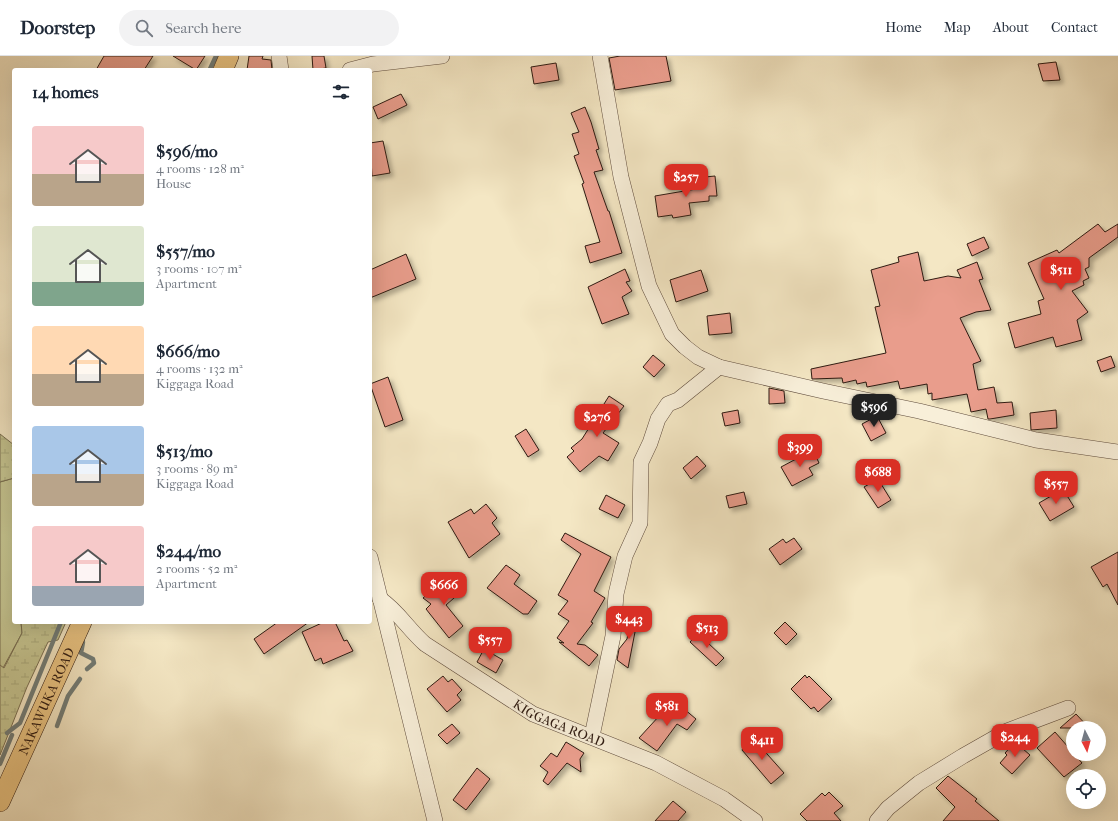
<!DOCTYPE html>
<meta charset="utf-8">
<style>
:root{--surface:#fff;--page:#f2f2f3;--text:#1f2937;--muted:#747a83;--line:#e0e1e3;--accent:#d93025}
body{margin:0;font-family:"IM FELL French Canon",serif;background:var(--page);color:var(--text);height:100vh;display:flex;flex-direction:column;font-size:15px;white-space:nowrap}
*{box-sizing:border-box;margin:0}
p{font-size:13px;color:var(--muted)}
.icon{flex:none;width:22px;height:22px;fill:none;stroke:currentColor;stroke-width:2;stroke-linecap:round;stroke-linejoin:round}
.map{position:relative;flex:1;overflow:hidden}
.drawer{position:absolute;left:12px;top:12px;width:360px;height:556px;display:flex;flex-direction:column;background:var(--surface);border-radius:4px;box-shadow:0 4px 16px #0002}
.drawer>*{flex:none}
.needle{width:26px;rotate:174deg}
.controls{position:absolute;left:1066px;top:665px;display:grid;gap:8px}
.controls a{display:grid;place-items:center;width:40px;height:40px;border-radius:50%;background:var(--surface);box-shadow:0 4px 16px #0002;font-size:20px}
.price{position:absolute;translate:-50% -34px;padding:0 9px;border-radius:8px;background:var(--accent);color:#fff;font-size:13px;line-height:26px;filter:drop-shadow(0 1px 2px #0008)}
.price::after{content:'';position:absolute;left:50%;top:24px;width:12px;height:9px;margin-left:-6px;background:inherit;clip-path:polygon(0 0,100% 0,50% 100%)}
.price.current{background:#222;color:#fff}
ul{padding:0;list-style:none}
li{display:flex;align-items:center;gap:12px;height:100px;padding:0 20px}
li span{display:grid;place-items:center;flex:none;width:112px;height:80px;border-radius:4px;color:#555}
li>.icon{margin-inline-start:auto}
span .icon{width:48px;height:48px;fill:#fffc;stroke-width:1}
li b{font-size:17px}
h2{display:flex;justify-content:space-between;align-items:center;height:48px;padding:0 20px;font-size:17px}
header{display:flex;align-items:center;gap:24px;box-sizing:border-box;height:56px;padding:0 20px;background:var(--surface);border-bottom:1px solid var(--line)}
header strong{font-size:19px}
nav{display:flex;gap:22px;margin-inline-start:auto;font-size:14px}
.search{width:280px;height:36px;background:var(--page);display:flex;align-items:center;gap:10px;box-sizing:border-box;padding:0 14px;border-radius:22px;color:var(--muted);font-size:15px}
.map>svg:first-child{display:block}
.green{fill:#c4c38f;stroke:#796e50}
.wetland{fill:url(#wetland-marsh);stroke:#796e50}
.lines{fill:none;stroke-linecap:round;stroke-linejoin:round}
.stream{stroke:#717c77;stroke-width:4.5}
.building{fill:#e99d8c;stroke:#2e1a11;filter:url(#shadow)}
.minor-casing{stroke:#604d3e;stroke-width:16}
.major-casing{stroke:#2e1a11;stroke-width:20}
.minor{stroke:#f8efd9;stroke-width:15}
.major{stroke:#eac482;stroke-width:19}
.labels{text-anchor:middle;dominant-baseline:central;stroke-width:3;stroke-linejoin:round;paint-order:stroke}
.street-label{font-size:13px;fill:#2e1a11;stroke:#f8efd9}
</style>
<header>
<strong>Doorstep</strong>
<div class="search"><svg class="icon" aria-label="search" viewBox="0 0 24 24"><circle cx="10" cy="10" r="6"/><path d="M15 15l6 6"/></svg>Search here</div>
<nav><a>Home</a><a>Map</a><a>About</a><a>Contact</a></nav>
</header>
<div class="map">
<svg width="1118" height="765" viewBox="0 0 1118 765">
<defs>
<pattern id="wetland-marsh" width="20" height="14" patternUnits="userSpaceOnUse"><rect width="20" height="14" fill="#c4c38f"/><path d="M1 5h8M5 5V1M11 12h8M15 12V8" fill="none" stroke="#a9a77a"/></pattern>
<filter id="shadow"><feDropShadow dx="3.5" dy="3.5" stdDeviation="2" flood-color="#0004"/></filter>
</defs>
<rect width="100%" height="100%" fill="#f4e7c4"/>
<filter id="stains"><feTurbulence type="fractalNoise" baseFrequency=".005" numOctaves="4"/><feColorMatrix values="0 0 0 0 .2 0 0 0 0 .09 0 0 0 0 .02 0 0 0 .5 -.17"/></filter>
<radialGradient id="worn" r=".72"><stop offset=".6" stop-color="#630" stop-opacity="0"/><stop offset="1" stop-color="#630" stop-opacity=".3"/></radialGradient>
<!-- green -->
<path class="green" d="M14 422V566H21L22 577 3 612 0 609V426Z"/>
<!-- wetland -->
<g class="wetland">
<path d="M0 378 14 389V422L0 426Z"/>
<path d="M21 566H66L58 584 48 586 27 631 0 699V609L4 612 22 577Z"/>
</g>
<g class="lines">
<!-- stream -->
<g class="stream">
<path d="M210 13 216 0"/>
<path d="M83 586 81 597 93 603 94 607 87 613"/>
<path d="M57 670 68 640 80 623"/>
<path d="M7 677 20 667 61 566"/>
<path d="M0 708 12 679"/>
</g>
</g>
<!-- building -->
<g class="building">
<path d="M104 0H153L144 14H96Z"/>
<path d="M173 0H205L196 14Z"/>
<path d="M249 0H263L262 3 271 4 272 14H247Z"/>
<path d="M312 0H324L326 12 313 14Z"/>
<path d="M620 0H666L671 25 615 34 609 2Z"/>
<path d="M1056 6 1060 24 1043 25 1038 8Z"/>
<path d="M556 7 559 24 534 28 531 11Z"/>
<path d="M401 38 407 49 378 63 373 51Z"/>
<path d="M585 51 591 66 599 93 596 94 603 114 594 116 608 155H609L622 197 590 207 585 190 600 186 582 128 584 127 574 100 579 98 572 78 579 76 571 57Z"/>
<path d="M383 85 390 117 372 120 370 87Z"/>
<path d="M715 120 717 140H709V145L689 147 691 159 673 162 672 159 658 161 655 140 696 133 695 122Z"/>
<path d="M1098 168 1105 176 1118 168V181L1089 202V211L1085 213 1089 222 1083 225 1084 229 1072 235 1088 256 1077 264 1082 284 1056 291 1053 281 1015 292 1008 267 1041 258 1038 245 1044 243 1028 207 1057 194 1059 197Z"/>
<path d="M984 181 989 192 972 200 967 188Z"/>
<path d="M918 196 924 225 948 220 961 222 957 214 977 206 983 223 979 224 991 254 976 256 960 262 981 305 973 308 978 334 994 331 997 347 1012 346 1014 359 990 363H988L986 353 971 356 967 338 932 344V337L928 338 927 328 900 333 898 325 867 331 866 326 857 328 856 324 843 327 842 322 812 323 811 313 886 297 875 251 880 250 871 214 899 206 898 201Z"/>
<path d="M406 198 416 223 370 242V214Z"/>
<path d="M625 213 630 225 626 226 632 235 622 241 629 258 602 268 588 231Z"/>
<path d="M701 214 708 235 676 246 670 224Z"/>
<path d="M730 257 732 277 709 279 707 260Z"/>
<path d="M653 299 665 309 654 321 643 311Z"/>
<path d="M1111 300 1115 311 1101 316 1097 305Z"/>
<path d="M388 321 403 364 385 371 370 328Z"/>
<path d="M769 332 784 335 785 347 769 348Z"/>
<path d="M609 340 624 350 603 377 619 387 608 405 599 400 580 416 567 401 574 395 571 392 582 383Z"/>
<path d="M738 354 740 367 725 370 722 357Z"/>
<path d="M1056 354 1057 372 1031 374 1030 357Z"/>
<path d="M877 360 886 377 871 385 862 368Z"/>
<path d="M526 373 539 394 528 401 515 380Z"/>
<path d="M813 394 819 407 809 412 813 419 792 430 781 411Z"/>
<path d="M697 400 706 410 691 423 683 412Z"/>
<path d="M878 423 891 444 878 452 864 431Z"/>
<path d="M1063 433 1074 451 1050 465 1039 447Z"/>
<path d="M744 436 747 448 729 452 726 440Z"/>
<path d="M606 439 625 449 618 462 599 453Z"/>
<path d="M486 448 497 462 492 467 500 478 469 502 448 466 471 453 474 458Z"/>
<path d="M565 477 611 501 594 535 605 542 591 566 593 567 577 588 585 589 598 599 589 610 559 586 564 587 557 582 569 565 558 558 568 545 558 539 581 498 561 484Z"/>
<path d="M794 482 802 493 780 509 769 493 783 483 786 487Z"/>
<path d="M1118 496V549L1107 528 1103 531 1091 511Z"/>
<path d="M506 509 520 519 514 528 537 545 528 558H523L487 532Z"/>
<path d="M449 519 462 535 446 549 463 570 449 582 426 553 431 548 423 542Z"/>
<path d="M632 554 644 565 635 576 628 612 617 604 619 593 627 583Z"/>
<path d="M278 566H309L264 598 254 583Z"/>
<path d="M324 566H335L344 585 347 584 353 595 323 608 321 602 315 605 302 576Z"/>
<path d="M785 566 797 578 786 589 774 577Z"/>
<path d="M699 576 708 584 707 586 724 602 716 610 690 586Z"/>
<path d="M484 593 503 604 496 617 477 606Z"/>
<path d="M805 619 807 622 809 620 832 643 818 656 814 651 811 653 791 633Z"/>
<path d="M443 620 448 626 452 623 462 634 457 639 461 644 447 656 427 633Z"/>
<path d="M677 647 696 663 687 674 677 668 657 695 639 682 660 659 664 663Z"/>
<path d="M1076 658 1089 672H1060Z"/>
<path d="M452 668 460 677 447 688 438 679Z"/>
<path d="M1055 676 1082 707 1064 721 1037 692Z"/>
<path d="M751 680 784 717 771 728 742 694Z"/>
<path d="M566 686 584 697 580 703 581 716 567 707 548 729 543 725 548 716 540 710 551 697 557 701Z"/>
<path d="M1015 686 1030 699 1012 718 1000 707 1007 699 1005 697Z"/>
<path d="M477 712 490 723 466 754 453 744Z"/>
<path d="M948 720 977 743 975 745 999 765H943L955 751 936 732Z"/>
<path d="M829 736 843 750 834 757 841 765H807L800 758 822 737 825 740Z"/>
<path d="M673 745 686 756 678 765H655Z"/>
</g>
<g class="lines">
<defs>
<g id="minor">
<path d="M279 0 281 14"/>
<path d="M600 0 621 121 649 230 672 278 685 291 698 301 719 311 823 335 919 355 1036 384 1118 396"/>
<path d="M350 14 373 8 442 0"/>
<path d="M370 501 435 765"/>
<path id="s1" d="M380 543C398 555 408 573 425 588L533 658 656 707 724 743 755 765"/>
<path d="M592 680 613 580 616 538 625 500 640 467 641 406 650 387 658 363 668 348 678 344 719 311"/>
<path d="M877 765 888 752 919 727 963 700 1007 675 1068 652"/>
</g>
<g id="major">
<path d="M223 14 229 0"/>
<path id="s2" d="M0 746 82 566"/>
</g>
</defs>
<!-- minor casing -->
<use href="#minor" class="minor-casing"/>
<!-- major casing -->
<use href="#major" class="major-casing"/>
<!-- minor -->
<use href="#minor" class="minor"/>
<!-- major -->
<use href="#major" class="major"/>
</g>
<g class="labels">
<!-- street labels -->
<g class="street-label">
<text stroke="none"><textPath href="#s2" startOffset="111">NAKAWUKA ROAD</textPath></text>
<text stroke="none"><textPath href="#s1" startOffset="220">KIGGAGA ROAD</textPath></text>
</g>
</g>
<rect width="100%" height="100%" filter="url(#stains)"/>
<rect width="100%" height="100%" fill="url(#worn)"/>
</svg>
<div class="controls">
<a><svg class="needle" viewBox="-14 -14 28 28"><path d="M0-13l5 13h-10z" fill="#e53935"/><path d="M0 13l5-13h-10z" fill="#747a83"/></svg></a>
<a><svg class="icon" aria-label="locate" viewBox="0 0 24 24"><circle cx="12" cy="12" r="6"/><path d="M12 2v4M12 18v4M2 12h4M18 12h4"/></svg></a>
</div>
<b class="price" style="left:686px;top:142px">$257</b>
<b class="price" style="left:1061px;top:235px">$511</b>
<b class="price current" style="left:874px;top:372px">$596</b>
<b class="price" style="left:597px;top:382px">$276</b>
<b class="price" style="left:800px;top:412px">$399</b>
<b class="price" style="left:878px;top:437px">$688</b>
<b class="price" style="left:1056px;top:449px">$557</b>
<b class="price" style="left:444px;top:550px">$666</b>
<b class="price" style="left:629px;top:584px">$443</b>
<b class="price" style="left:707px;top:593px">$513</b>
<b class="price" style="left:490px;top:605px">$557</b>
<b class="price" style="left:667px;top:671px">$581</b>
<b class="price" style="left:1015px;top:702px">$244</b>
<b class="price" style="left:762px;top:705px">$411</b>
<section class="drawer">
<h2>14 homes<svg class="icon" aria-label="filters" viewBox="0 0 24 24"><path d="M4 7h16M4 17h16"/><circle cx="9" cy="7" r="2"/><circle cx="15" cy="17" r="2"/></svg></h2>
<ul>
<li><span style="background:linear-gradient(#f6c9c9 60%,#b9a48a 0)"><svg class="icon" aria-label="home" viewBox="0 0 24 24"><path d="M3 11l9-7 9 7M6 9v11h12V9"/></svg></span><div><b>$596/mo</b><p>4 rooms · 128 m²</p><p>House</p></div></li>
<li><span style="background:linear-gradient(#dfe7d0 70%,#7fa58c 0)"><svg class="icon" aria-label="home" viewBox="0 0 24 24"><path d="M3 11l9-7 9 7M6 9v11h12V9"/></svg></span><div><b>$557/mo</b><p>3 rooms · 107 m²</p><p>Apartment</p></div></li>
<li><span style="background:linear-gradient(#ffd9b3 60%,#b9a48a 0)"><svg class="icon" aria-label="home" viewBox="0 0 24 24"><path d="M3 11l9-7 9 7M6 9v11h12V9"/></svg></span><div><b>$666/mo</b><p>4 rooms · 132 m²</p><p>Kiggaga Road</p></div></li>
<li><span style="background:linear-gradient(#a9c7e8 60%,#b9a48a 0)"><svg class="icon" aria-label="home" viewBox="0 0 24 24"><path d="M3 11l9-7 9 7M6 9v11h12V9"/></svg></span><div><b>$513/mo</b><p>3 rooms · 89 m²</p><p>Kiggaga Road</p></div></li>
<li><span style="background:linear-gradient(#f6c9c9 75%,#9aa5b1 0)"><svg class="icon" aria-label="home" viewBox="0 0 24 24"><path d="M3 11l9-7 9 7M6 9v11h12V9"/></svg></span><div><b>$244/mo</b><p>2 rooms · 52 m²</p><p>Apartment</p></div></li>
</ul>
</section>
</div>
